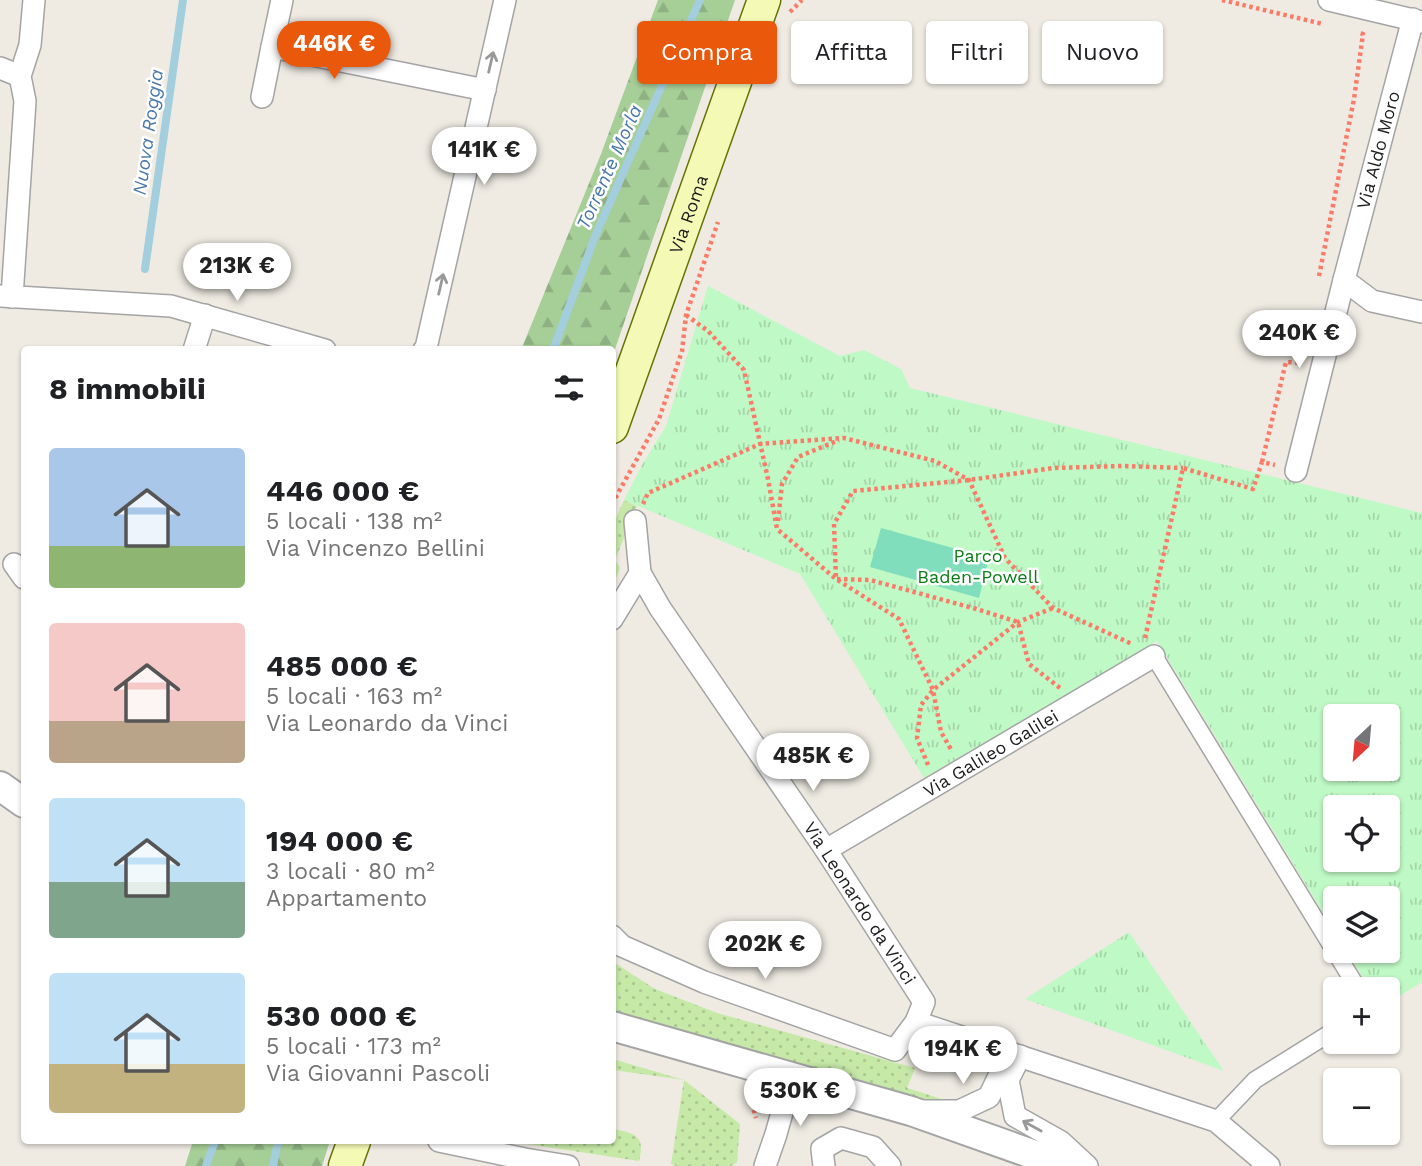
<!DOCTYPE html>
<html lang="it">
<meta charset="utf-8">
<style>
:root{--surface:#fff;--page:#f2f2f2;--text:#202124;--muted:#757577;--accent:#ea580c}
body{margin:0;font-family:"Work Sans",sans-serif;background:var(--page);color:var(--text);height:100vh;display:flex;flex-direction:column;font-size:26px;white-space:nowrap}
*{box-sizing:border-box;margin:0}
p{font-size:23px;color:var(--muted)}
.icon{flex:none;width:38px;height:38px;fill:none;stroke:currentColor;stroke-width:2;stroke-linecap:round;stroke-linejoin:round}
.map{position:relative;flex:1;overflow:hidden}
.details{position:absolute;left:21px;top:346px;width:595px;height:798px;display:flex;flex-direction:column;background:var(--surface);border-radius:7px;box-shadow:0 2px 5px #0004}
.details>*{flex:none}
.guide{position:absolute;left:637px;top:21px;width:665px;height:63px;display:flex;gap:14px}
.needle{width:46px;rotate:206deg}
.buttons{position:absolute;left:1323px;top:704px;display:grid;gap:14px}
.buttons a{display:grid;place-items:center;width:77px;height:77px;border-radius:7px;background:var(--surface);box-shadow:0 2px 5px #0004;font-size:35px}
.price{position:absolute;translate:-50% -60px;padding:0 16px;border-radius:24px;background:#fff;color:#222;font-size:23px;line-height:46px;filter:drop-shadow(0 2px 4px #0008)}
.price::after{content:'';position:absolute;left:50%;top:42px;width:21px;height:16px;margin-left:-10px;background:inherit;clip-path:polygon(0 0,100% 0,50% 100%)}
.price.on{background:var(--accent);color:#fff}
ul{padding:0;list-style:none}
li{display:flex;align-items:center;gap:21px;height:175px;padding:0 28px}
li span{display:grid;place-items:center;flex:none;width:196px;height:140px;border-radius:7px;color:#555}
li>.icon{margin-inline-start:auto}
span .icon{width:84px;height:84px;fill:#fffc;stroke-width:1}
li b{font-size:30px}
h2{display:flex;justify-content:space-between;align-items:center;height:84px;padding:0 28px;font-size:30px}
.chip{padding:0 24px;border-radius:7px;background:var(--surface);box-shadow:0 2px 5px #0004;font-size:24px;line-height:63px}
.chip.on{background:var(--accent);color:#fff}
.map>svg:first-child{display:block}
.grass{fill:url(#grass-dots)}
.forest{fill:url(#forest-firs)}
.park{fill:url(#park-tufts);fill-rule:evenodd}
.pitch{fill:#80debd}
.lines{fill:none;stroke-linecap:round;stroke-linejoin:round}
.stream{stroke:#a3cedd;stroke-width:8}
.pedestrian-casing{stroke:#a4a4a4;stroke-width:19}
.minor-casing{stroke:#a4a4a4;stroke-width:24}
.tertiary-casing{stroke:#a4a4a4;stroke-width:32}
.secondary-casing{stroke:#657404;stroke-width:35}
.path{stroke:#fa7c68;stroke-width:4.5;stroke-dasharray:3.5 3.5;stroke-linecap:butt}
.pedestrian{stroke:#fff;stroke-width:16}
.minor{stroke:#fff;stroke-width:21}
.tertiary{stroke:#fff;stroke-width:28}
.secondary{stroke:#f4fab6;stroke-width:32}
.oneway{stroke:#999}
.labels{text-anchor:middle;dominant-baseline:central;stroke-width:5;stroke-linejoin:round;paint-order:stroke}
.street-label{font-size:18px;fill:#1d1d1d;stroke:#fff}
.park-label{font-size:18px;fill:#0b7c18;stroke:#fff}
.water-label{font-size:19px;font-style:italic;fill:#4978ad;stroke:#fff}
</style>
<div class="map">
<svg width="1422" height="1166" viewBox="0 0 1422 1166">
<defs>
<pattern id="grass-dots" width="8" height="8" patternUnits="userSpaceOnUse" patternTransform="scale(1.75)"><rect width="8" height="8" fill="#c6e9a8"/><path d="M2 2h.1M6 6h.1" fill="none" stroke="#aac790" stroke-width="1.8" stroke-linecap="round"/></pattern>
<pattern id="forest-firs" width="22" height="20" patternUnits="userSpaceOnUse" patternTransform="scale(1.75)"><rect width="22" height="20" fill="#a6ce97"/><path d="M5 1l3.5 6h-7zM16 11l3.5 6h-7z" fill="#8eb082"/></pattern>
<pattern id="park-tufts" width="24" height="20" patternUnits="userSpaceOnUse" patternTransform="scale(1.75)"><rect width="24" height="20" fill="#bff9c5"/><path d="M3 7l-1-3M5 7V3M7 7l1-3M15 17l-1-3M17 17v-4M19 17l1-3" fill="none" stroke="#a4d5a9"/></pattern>
</defs>
<rect width="100%" height="100%" fill="#efebe3"/>
<!-- grass -->
<g class="grass">
<path d="M624 500 637 506 615 560 620 568 613 586V525Z"/>
<path d="M612 961 655 989 717 1013 915 1068 907 1088 948 1101 932 1103 613 1016Z"/>
<path d="M613 1059 684 1080 740 1124 737 1162 731 1166H677L671 1164 684 1080 613 1070Z"/>
<path d="M613 1129C635 1133 646 1136 639 1161L508 1141H612Z"/>
</g>
<!-- forest -->
<g class="forest">
<path d="M658 0H735L613 355 612 350H521L601 154Z"/>
<path d="M193 1141H330L322 1166H185Z"/>
</g>
<!-- park -->
<g class="park">
<path d="M708 286 840 356 864 350 901 369 910 388 1422 513V982L1388 1003V989H1370L1346 950H1388V898H1335V932L1157 641 924 778 800 574 624 500 642 465 666 426ZM1335 716H1388V768H1335ZM1335 807H1388V859H1335Z"/>
<path d="M1129 932 1224 1071 1025 999Z"/>
</g>
<!-- pitch -->
<path class="pitch" d="M881 528 989 558 979 598 870 567Z"/>
<g class="lines">
<!-- stream -->
<g class="stream">
<path d="M145 269 183 0"/>
<path d="M553 350 596 234 700 0"/>
<path d="M206 1166 215 1141"/>
<path d="M273 1166 278 1141"/>
</g>
<defs>
<g id="pedestrian">
<path d="M1154 656 1358 989"/>
<path d="M1216 1121 1255 1080 1335 1030"/>
</g>
<g id="minor">
<path d="M282 0 272 47 485 90"/>
<path d="M1329 0 1422 22"/>
<path d="M1413 19 1344 280 1372 301 1422 312"/>
<path d="M0 68 20 76"/>
<path d="M262 97 272 47"/>
<path d="M0 296 171 306 325 350"/>
<path d="M12 297 25 101 20 76 30 45 34 0"/>
<path d="M194 350 205 315"/>
<path d="M424 350 426 348 505 0"/>
<path d="M1296 471 1344 280"/>
<path d="M14 564 24 578"/>
<path d="M612 619 640 573 635 521"/>
<path id="s1" d="M826 850 1154 656"/>
<path d="M612 936 622 946 704 982 895 1050 916 1022 924 1002 826 850 660 608 640 573"/>
<path d="M916 1022 1216 1121 1269 1166"/>
<path d="M1020 1056 1008 1080 1015 1116 1061 1142 1087 1166"/>
<path d="M924 1111H959L989 1097 1006 1061"/>
<path d="M439 1141 525 1159 568 1166"/>
<path d="M765 1166 776 1134 792 1077"/>
<path d="M824 1166 822 1149 841 1138 873 1147 890 1166"/>
</g>
<g id="tertiary">
<path d="M0 786 24 803"/>
<path d="M612 1026 911 1111 1066 1166"/>
</g>
<g id="secondary">
<path id="s2" d="M612 427 764 0"/>
<path d="M345 1166 354 1141"/>
</g>
</defs>
<!-- pedestrian casing -->
<use href="#pedestrian" class="pedestrian-casing"/>
<!-- minor casing -->
<use href="#minor" class="minor-casing"/>
<!-- tertiary casing -->
<use href="#tertiary" class="tertiary-casing"/>
<!-- secondary casing -->
<use href="#secondary" class="secondary-casing"/>
<!-- path -->
<g class="path">
<path d="M1222 0 1323 24"/>
<path d="M790 12 802 0"/>
<path d="M1319 276 1354 99 1363 34 1359 33"/>
<path d="M686 315 708 331 744 370 768 479 777 529 836 579 899 619 933 690 941 732 952 751"/>
<path d="M1262 462 1286 362 1302 363"/>
<path d="M612 504 659 419 682 351 686 315 718 222"/>
<path d="M643 504 648 493 760 444 844 438 935 461 969 480 1005 558 1053 608 1132 644"/>
<path d="M778 521 782 484 798 457 839 440"/>
<path d="M1145 638 1183 468 1253 489 1262 462 1275 465"/>
<path d="M1060 688 1029 664 1018 622 973 608 870 580 836 579 834 524 853 491 969 480 1053 468 1122 466 1183 468"/>
<path d="M928 765 917 738 921 705 933 690 1018 622 1053 608"/>
<path d="M745 1092 749 1094 756 1118"/>
</g>
<!-- pedestrian -->
<use href="#pedestrian" class="pedestrian"/>
<!-- minor -->
<use href="#minor" class="minor"/>
<!-- tertiary -->
<use href="#tertiary" class="tertiary"/>
<!-- secondary -->
<use href="#secondary" class="secondary"/>
</g>
<!-- one-way arrows -->
<defs><path id="oneway-shaft" d="M-6 0H5M1.5-3L5.5 0L1.5 3" fill="none" stroke-width="1.6" stroke-linecap="round" stroke-linejoin="round" transform="scale(1.75)"/></defs>
<g class="oneway">
<use href="#oneway-shaft" transform="translate(491 62) rotate(-77)"/>
<use href="#oneway-shaft" transform="translate(441 284) rotate(-77)"/>
<use href="#oneway-shaft" transform="translate(1032 1126) rotate(-151)"/>
</g>
<g class="labels">
<!-- street labels -->
<g class="street-label">
<text transform="translate(1378 150) rotate(-75)">Via Aldo Moro</text>
<text stroke="none"><textPath href="#s2" startOffset="226">Via Roma</textPath></text>
<text stroke="none"><textPath href="#s1" startOffset="191">Via Galileo Galilei</textPath></text>
<text transform="translate(860 903) rotate(57)">Via Leonardo da Vinci</text>
</g>
<!-- park labels -->
<g class="park-label">
<text x="978" y="555">Parco<tspan x="978" dy="21">Baden-Powell</tspan></text>
</g>
<!-- water labels -->
<g class="water-label">
<text transform="translate(148 132) rotate(-82)">Nuova Roggia</text>
<text transform="translate(609 167) rotate(-66)">Torrente Morla</text>
</g>
</g>
</svg>
<div class="buttons">
<a><svg class="needle" viewBox="-14 -14 28 28"><path d="M0-13l5 13h-10z" fill="#e53935"/><path d="M0 13l5-13h-10z" fill="#757577"/></svg></a>
<a><svg class="icon" aria-label="locate" viewBox="0 0 24 24"><circle cx="12" cy="12" r="6"/><path d="M12 2v4M12 18v4M2 12h4M18 12h4"/></svg></a>
<a><svg class="icon" aria-label="layers" viewBox="0 0 24 24"><path d="M12 4l9 5-9 5-9-5zM3 14l9 5 9-5"/></svg></a>
<a>+</a>
<a>−</a>
</div>
<b class="price on" style="left:334px;top:81px">446K €</b>
<b class="price" style="left:484px;top:187px">141K €</b>
<b class="price" style="left:237px;top:303px">213K €</b>
<b class="price" style="left:1299px;top:370px">240K €</b>
<b class="price" style="left:813px;top:793px">485K €</b>
<b class="price" style="left:765px;top:981px">202K €</b>
<b class="price" style="left:963px;top:1086px">194K €</b>
<b class="price" style="left:800px;top:1128px">530K €</b>
<div class="guide">
<a class="chip on">Compra</a>
<a class="chip">Affitta</a>
<a class="chip">Filtri</a>
<a class="chip">Nuovo</a>
</div>
<section class="details">
<h2>8 immobili<svg class="icon" aria-label="filters" viewBox="0 0 24 24"><path d="M4 7h16M4 17h16"/><circle cx="9" cy="7" r="2"/><circle cx="15" cy="17" r="2"/></svg></h2>
<ul>
<li><span style="background:linear-gradient(#a9c7e8 70%,#8fb573 0)"><svg class="icon" aria-label="home" viewBox="0 0 24 24"><path d="M3 11l9-7 9 7M6 9v11h12V9"/></svg></span><div><b>446 000 €</b><p>5 locali · 138 m²</p><p>Via Vincenzo Bellini</p></div></li>
<li><span style="background:linear-gradient(#f6c9c9 70%,#b9a48a 0)"><svg class="icon" aria-label="home" viewBox="0 0 24 24"><path d="M3 11l9-7 9 7M6 9v11h12V9"/></svg></span><div><b>485 000 €</b><p>5 locali · 163 m²</p><p>Via Leonardo da Vinci</p></div></li>
<li><span style="background:linear-gradient(#bfe0f5 60%,#7fa58c 0)"><svg class="icon" aria-label="home" viewBox="0 0 24 24"><path d="M3 11l9-7 9 7M6 9v11h12V9"/></svg></span><div><b>194 000 €</b><p>3 locali · 80 m²</p><p>Appartamento</p></div></li>
<li><span style="background:linear-gradient(#bfe0f5 65%,#c2b280 0)"><svg class="icon" aria-label="home" viewBox="0 0 24 24"><path d="M3 11l9-7 9 7M6 9v11h12V9"/></svg></span><div><b>530 000 €</b><p>5 locali · 173 m²</p><p>Via Giovanni Pascoli</p></div></li>
</ul>
</section>
</div>
